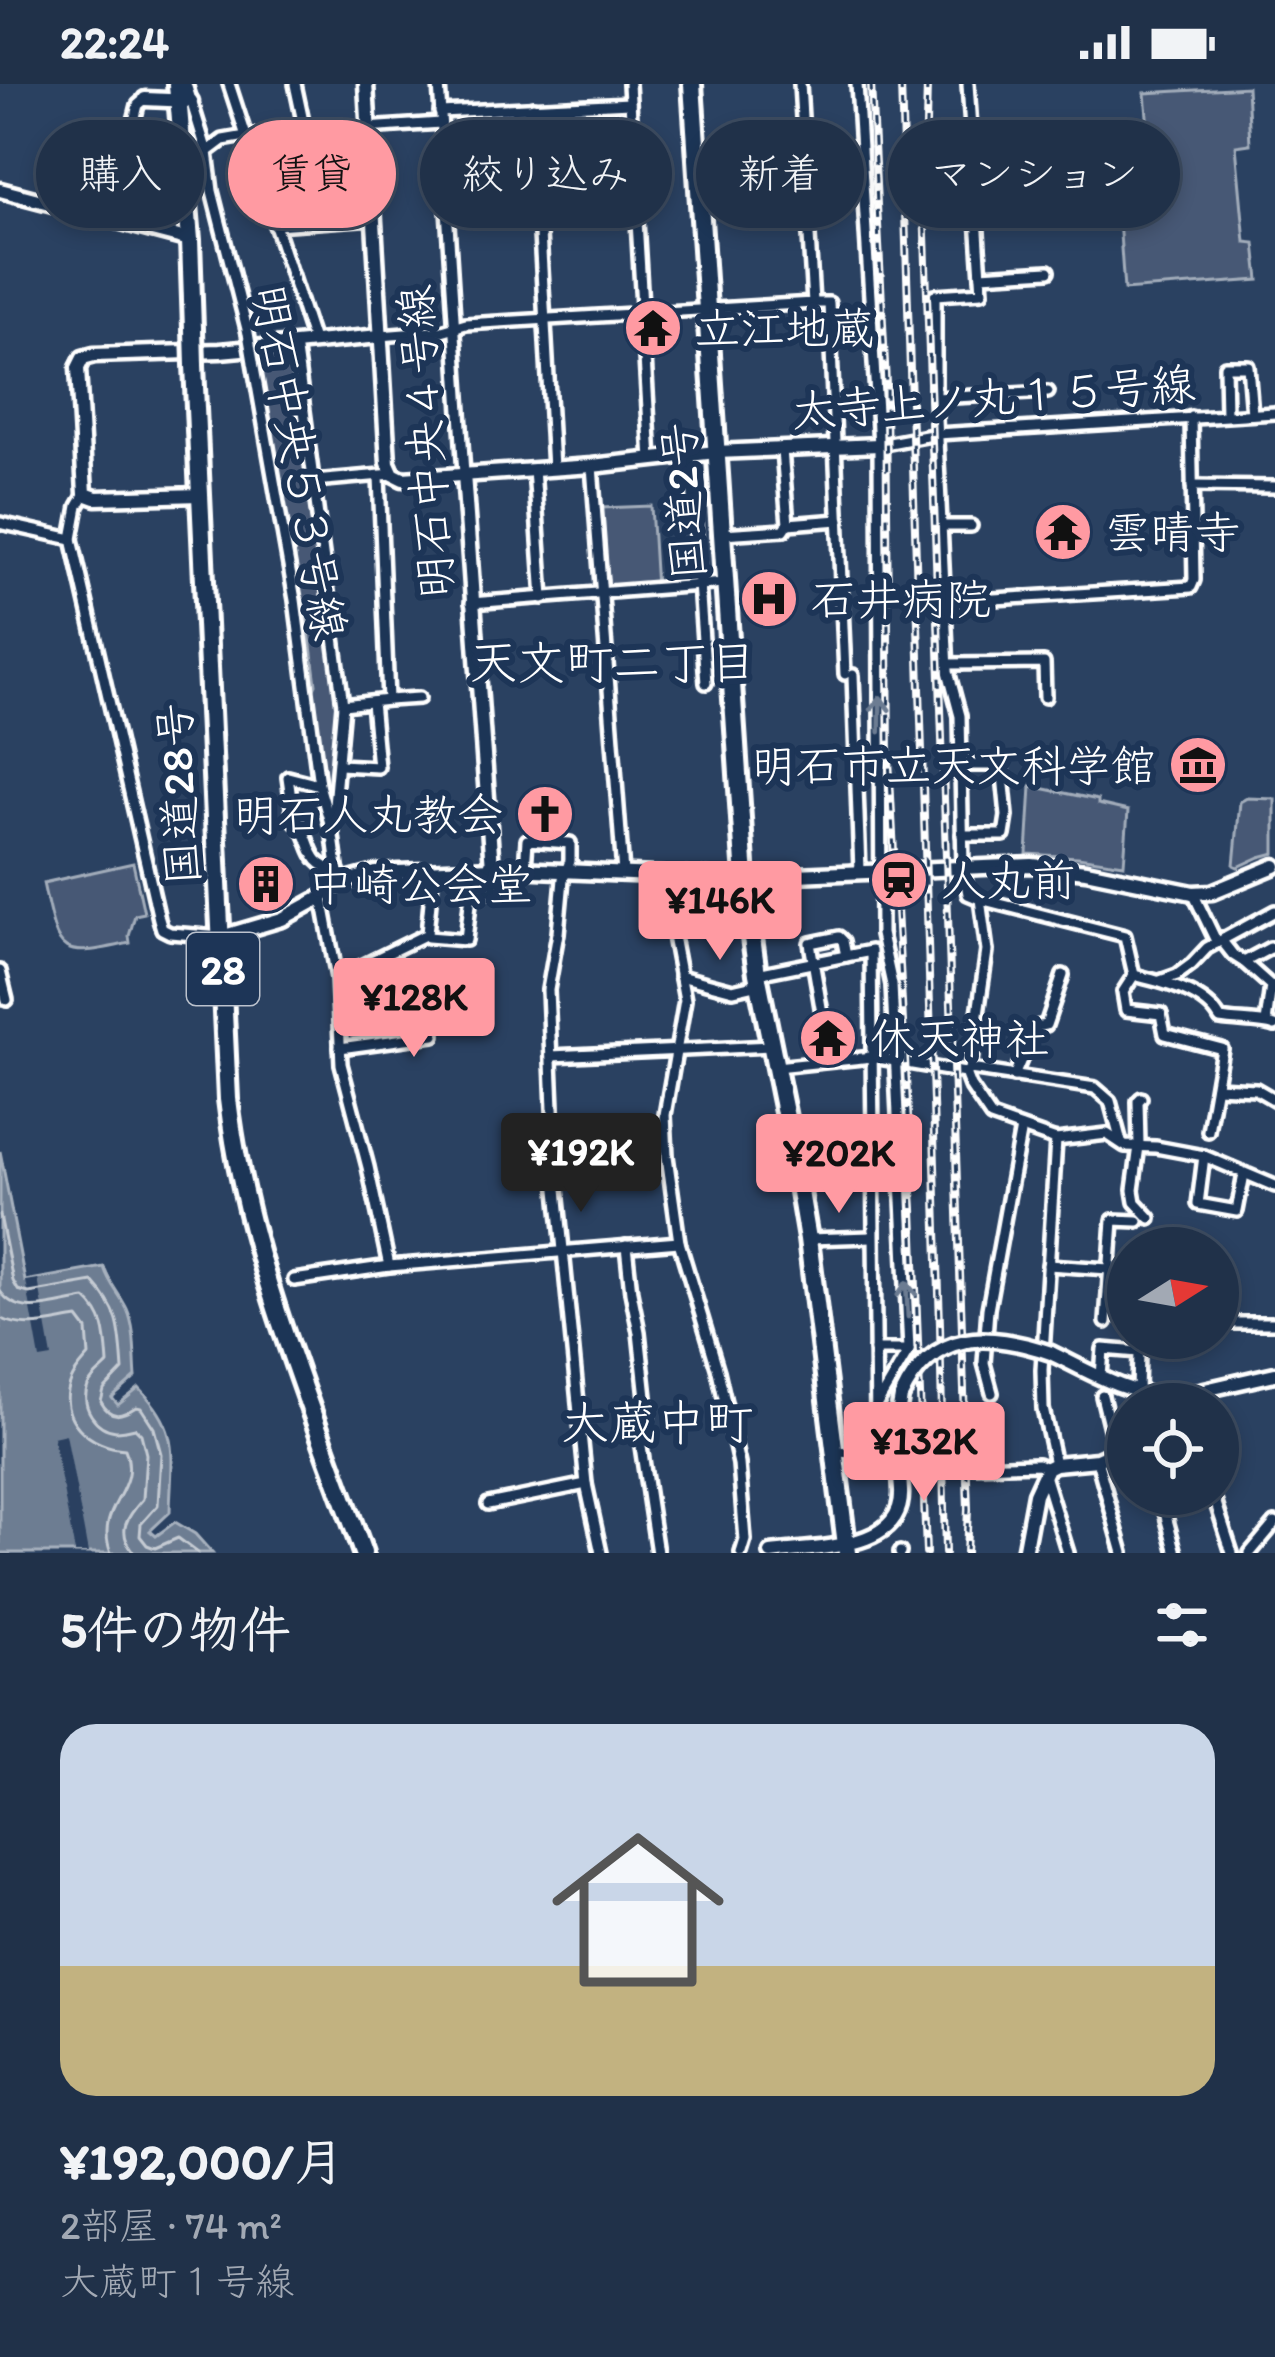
<!DOCTYPE html>
<html lang="ja">
<meta charset="utf-8">
<style>
:root{--surface:#203149;--page:#283950;--text:#f1f3f6;--muted:#a2a9b4;--line:#3d4c61;--accent:#ff9aa2}
body{margin:0;font-family:Itim,"Klee One",sans-serif;background:var(--page);color:var(--text);height:100vh;display:flex;flex-direction:column;font-size:45px;white-space:nowrap}
*{box-sizing:border-box;margin:0}
p{font-size:39px;color:var(--muted)}
.icon{flex:none;width:66px;height:66px;fill:none;stroke:currentColor;stroke-width:2;stroke-linecap:round;stroke-linejoin:round}
.map{position:relative;height:1469px;overflow:hidden}
.side{display:flex;flex-direction:column;background:var(--surface);flex:1}
.side>*{flex:none}
.top-card{position:absolute;left:36px;top:36px;width:1203px;height:108px;display:flex;gap:24px}
.needle{width:78px;rotate:79deg}
.buttons{position:absolute;left:1107px;top:1143px;display:grid;gap:24px}
.buttons a{display:grid;place-items:center;width:132px;height:132px;border-radius:50%;background:var(--surface);box-shadow:0 6px 18px #0003,0 0 0 3px var(--line);font-size:60px}
.price{position:absolute;translate:-50% -102px;padding:0 27px;border-radius:12px;background:var(--accent);color:#111;font-size:39px;line-height:78px;filter:drop-shadow(0 3px 6px #0008)}
.price::after{content:'';position:absolute;left:50%;top:72px;width:36px;height:27px;margin-left:-18px;background:inherit;clip-path:polygon(0 0,100% 0,50% 100%)}
.price.on{background:#222;color:#fff}
ul{padding:0;list-style:none}
li{display:grid;align-content:center;gap:24px;height:636px;padding:0 60px}
li span{display:grid;place-items:center;height:372px;border-radius:36px;color:#555}
li>.icon{margin-inline-start:auto}
span .icon{width:216px;height:216px;fill:#fffc;stroke-width:1}
li b{font-size:51px}
h2{display:flex;justify-content:space-between;align-items:center;height:144px;padding:0 60px;font-size:51px}
.tag{padding:0 42px;border-radius:54px;background:var(--surface);box-shadow:0 6px 18px #0003,0 0 0 3px var(--line);font-size:42px;line-height:108px}
.tag.on{background:var(--accent);color:#111}
.status{display:flex;justify-content:space-between;align-items:center;height:84px;padding:0 60px;background:var(--surface);direction:ltr}
.status svg{height:33px;fill:currentColor}
.map>svg:first-child{display:block}
.green{fill:#465975;stroke:#a2acba;stroke-width:3}
.water{fill:#6d7d92;stroke:#a7b1be;stroke-width:3}
.pier{fill:#2a4161}
.lines{fill:none;stroke-linecap:round;stroke-linejoin:round}
.shore{stroke:#c5cbd3;stroke-width:3}
.street-casing{stroke:#fff;stroke-width:18}
.secondary-casing{stroke:#fff;stroke-width:21}
.highway-casing{stroke:#fff;stroke-width:26}
.street{stroke:#1d3557;stroke-width:9}
.secondary{stroke:#1d3557;stroke-width:12}
.highway{stroke:#1d3557;stroke-width:16}
.rail-casing{stroke:#fff;stroke-width:8}
.rail{stroke:#1d3557;stroke-width:3;stroke-dasharray:9;stroke-linecap:butt}
.street-bridge-casing{stroke:#fff;stroke-width:18;stroke-linecap:butt}
.secondary-bridge-casing{stroke:#fff;stroke-width:21;stroke-linecap:butt}
.highway-bridge-casing{stroke:#fff;stroke-width:26;stroke-linecap:butt}
.street-bridge{stroke:#1d3557;stroke-width:9}
.secondary-bridge{stroke:#1d3557;stroke-width:12}
.highway-bridge{stroke:#1d3557;stroke-width:16}
.oneway{stroke:#6c7c92}
.labels{text-anchor:middle;dominant-baseline:central;stroke-width:12;stroke-linejoin:round;paint-order:stroke}
.shield{fill:#1d3557;stroke:#bbc2cd;stroke-width:3}
.shield-label{font-size:42px;font-weight:bold;fill:#fff}
.poi-label{font-size:45px;fill:#fff;stroke:#1d3557;text-anchor:start}
.street-label{font-size:45px;fill:#fff;stroke:#1d3557}
.neighbourhood-label{font-size:48px;fill:#fff;stroke:#1d3557}
</style>
<div class="status"><b>22:24</b><svg viewBox="0 0 49 12"><path d="M0 12V9h3v3zM5 12V6h3v6zM10 12V3h3v9zM15 12V0h3v12zM26 1h20v11H26zM47 4h2v5h-2z"/></svg></div>
<div class="map">
<svg width="1275" height="1469" viewBox="0 0 1275 1469">
<rect width="100%" height="100%" fill="#2a4161"/>
<filter id="ink" filterUnits="userSpaceOnUse"><feTurbulence type="fractalNoise" baseFrequency=".00833" numOctaves="2"/><feDisplacementMap in="SourceGraphic" scale="24" xChannelSelector="R" yChannelSelector="G"/><feConvolveMatrix kernelMatrix="1 2 1 2 8 2 1 2 1" color-interpolation-filters="sRGB"/></filter>
<g filter="url(#ink)">
<!-- green -->
<g class="green">
<path d="M1247 3 1250 60 1236 62 1245 158 1255 159 1259 196 1124 206 1117 107 1124 106 1120 47 1148 44 1145 9Z"/>
<path d="M286 272 292 276 338 606V643L326 715 313 606 316 600 305 516 301 514 257 274Z"/>
<path d="M651 422 656 504 614 507 609 504 601 424Z"/>
<path d="M1031 702 1098 716V720L1128 727 1124 780 1078 773 1027 770Z"/>
<path d="M1247 714 1275 715V769L1260 773 1238 783 1234 781 1240 718Z"/>
<path d="M133 779 144 829 135 831 129 852 130 859C57 875 59 872 43 799Z"/>
</g>
<!-- water -->
<path class="water" d="M0 1067 25 1197 104 1183C109 1200 120 1210 127 1225 136 1245 134 1271 136 1293L112 1314 118 1321 139 1304C182 1348 171 1372 170 1428L150 1447 156 1452 175 1438 195 1450 212 1469H0Z"/>
<!-- pier -->
<g class="pier">
<path d="M38 1195 52 1273 40 1275 26 1197Z"/>
<path d="M66 1350 88 1469H75L53 1353Z"/>
</g>
<g class="lines">
<!-- shore -->
<g class="shore">
<path d="M0 1131 13 1197 18 1206 29 1209 93 1198C121 1229 120 1245 123 1286L104 1306 101 1318C111 1336 122 1332 136 1323L141 1324 154 1344 161 1370 158 1421 141 1440 140 1452 147 1461 155 1464 178 1454 198 1469"/>
<path d="M0 1207C20 1236 56 1219 86 1215 106 1233 106 1253 108 1280 102 1287 92 1293 88 1302 80 1322 95 1345 116 1347 121 1347 131 1345 135 1344L141 1350 146 1370 143 1415C127 1433 116 1447 134 1469"/>
<path d="M0 1234C26 1247 51 1238 78 1234L87 1246 89 1272C83 1279 75 1287 71 1297 56 1335 90 1363 125 1365 142 1408 93 1422 111 1469"/>
</g>
<defs>
<g id="street">
<path d="M186 0 207 68"/>
<path d="M229 0 313 257"/>
<path d="M295 0 305 47"/>
<path d="M439 0 464 390"/>
<path d="M629 0 651 376"/>
<path d="M857 0 879 361 881 850 892 901 909 1266 876 1322"/>
<path d="M533 23 553 384"/>
<path d="M440 28 630 19"/>
<path d="M973 75 1044 71"/>
<path d="M109 136 138 21 145 15"/>
<path d="M275 141 374 134"/>
<path d="M981 191 1049 187"/>
<path d="M813 219H829L845 590"/>
<path d="M248 249 212 107 207 68 223 56 246 52 441 39"/>
<path d="M380 252 442 247 466 240 813 219 800 0"/>
<path d="M295 259 343 621 332 744 339 799"/>
<path d="M253 278 295 516 319 701 330 739"/>
<path d="M935 314 1048 308"/>
<path d="M1226 331 1225 282H1248L1252 330"/>
<path d="M879 361 937 350 1275 329"/>
<path d="M782 366 788 440"/>
<path d="M690 371 706 599"/>
<path d="M592 382 623 789"/>
<path d="M534 385 543 514"/>
<path d="M314 397 393 390"/>
<path d="M1192 402 1275 403"/>
<path d="M85 410 78 422 72 455 159 835 162 845 170 849 221 853"/>
<path d="M0 439 72 455"/>
<path d="M941 442H971"/>
<path d="M722 450 784 446 788 440 839 436"/>
<path d="M945 518 1191 503 1194 496 1191 333"/>
<path d="M471 519 725 499"/>
<path d="M947 580 1044 579 1045 613"/>
<path d="M853 591 860 787"/>
<path d="M388 616 419 614"/>
<path d="M343 621 388 616 379 392"/>
<path d="M339 681 378 683 372 618"/>
<path d="M961 681H1002L1007 732 1004 751H962"/>
<path d="M319 701 288 693 294 736C316 755 302 779 338 787"/>
<path d="M525 785 527 756 570 759V777L563 795 558 849 548 906 556 1095 586 1400 601 1469"/>
<path d="M666 792 667 820 685 916 665 1031 667 1072 679 1158 718 1287 739 1380 745 1456 741 1469"/>
<path d="M1193 809 1217 859"/>
<path d="M322 813 337 894 341 980 368 1083 389 1182"/>
<path d="M980 815 1125 852 1134 891 1123 908 1126 926 1161 930 1165 950 1222 965 1208 1047"/>
<path d="M427 850 428 853 466 856 471 810 495 806 492 784"/>
<path d="M1222 857 1233 871 1244 878 1270 864H1275"/>
<path d="M1244 878 1271 902 1266 939"/>
<path d="M0 887 7 916"/>
<path d="M757 890 846 872"/>
<path d="M1134 891C1162 898 1206 908 1220 935 1237 938 1261 937 1275 942"/>
<path d="M680 892 733 906 759 900"/>
<path d="M337 894 427 850 433 786"/>
<path d="M1160 897 1177 891 1192 880 1207 864 1275 827"/>
<path d="M823 935 810 859 839 853 843 857 846 872 871 867 876 1339 873 1366 836 1369"/>
<path d="M340 964 434 951 432 939"/>
<path d="M551 972 772 962"/>
<path d="M776 983 872 973 965 989 970 1002 991 1033 1056 1056 1107 1050 1125 1062 1156 1063 1204 1072 1275 1102"/>
<path d="M970 985 1095 1004 1110 1017 1121 1058"/>
<path d="M965 989 970 985 987 867 980 815 968 810 963 783 960 632 948 587 935 314V211L982 208 968 0"/>
<path d="M1014 992 1035 943 1046 941 1063 891"/>
<path d="M1216 1003 1256 1005 1275 1016"/>
<path d="M1141 1014 1138 1017 1139 1062 1133 1106 1135 1118 1150 1134"/>
<path d="M1204 1072 1198 1120 1237 1127 1244 1090"/>
<path d="M808 1155 872 1153"/>
<path d="M626 1162 631 1208 639 1248 648 1332 641 1362 657 1469"/>
<path d="M1048 1181 1109 1185"/>
<path d="M294 1196 389 1182 679 1158"/>
<path d="M1106 1238 1113 1136 1138 1137"/>
<path d="M1221 1239H1275"/>
<path d="M875 1266H909"/>
<path d="M1101 1293 1103 1265 1139 1268 1138 1307"/>
<path d="M992 1309 984 1279 988 1225 1021 1044"/>
<path d="M1102 1312 1116 1369"/>
<path d="M1097 1376 1123 1469"/>
<path d="M1055 1380 1043 1325 1042 1286 1056 1056"/>
<path d="M974 1382 1038 1380 1047 1384"/>
<path d="M1044 1391 1068 1469"/>
<path d="M1160 1410 1176 1469"/>
<path d="M1213 1410 1232 1469"/>
<path d="M488 1420 586 1400"/>
<path d="M900 1469V1468"/>
<path d="M1250 1469 1275 1439"/>
</g>
<g id="secondary">
<path d="M366 0 388 379 393 390 403 395 592 382 716 368 879 361"/>
<path d="M145 15 191 17"/>
<path d="M0 106 190 156"/>
<path d="M464 390 492 784"/>
<path d="M200 411 96 414 85 410 78 284 83 274 94 271 220 267 380 252"/>
<path d="M221 853 282 835 322 813 339 799 376 789 492 784 724 794 1032 781 1086 787 1193 809 1212 808 1275 782"/>
<path d="M1051 1269C1088 1287 1131 1313 1174 1313L1275 1290"/>
<path d="M771 1469C813 1463 904 1467 901 1407 899 1371 894 1350 901 1313"/>
<path d="M1024 1469 1035 1410 1047 1384 1055 1380 1097 1376 1128 1362"/>
</g>
<g id="highway">
<path d="M177 0 190 156 193 245"/>
<path d="M692 0 746 810 757 890 795 1078 808 1155 847 1469"/>
<path d="M194 281 228 1015C246 1172 311 1321 363 1469"/>
</g>
</defs>
<!-- street casing -->
<use href="#street" class="street-casing"/>
<!-- secondary casing -->
<use href="#secondary" class="secondary-casing"/>
<!-- highway casing -->
<use href="#highway" class="highway-casing"/>
<!-- street -->
<use href="#street" class="street"/>
<!-- secondary -->
<use href="#secondary" class="secondary"/>
<!-- highway -->
<use href="#highway" class="highway"/>
<defs>
<g id="rail">
<path d="M871 0 886 300 889 675 913 1125 926 1469"/>
<path d="M901 0 940 1241 945 1469"/>
<path d="M927 0 924 121 968 1425 966 1469"/>
</g>
</defs>
<!-- rail casing -->
<use href="#rail" class="rail-casing"/>
<!-- rail -->
<use href="#rail" class="rail"/>
<defs>
<path id="street-bridge" d="M248 249 253 278"/>
<path id="secondary-bridge" d="M901 1313C933 1244 989 1248 1051 1269"/>
<path id="highway-bridge" d="M193 245 194 281"/>
</defs>
<!-- street-bridge casing -->
<use href="#street-bridge" class="street-bridge-casing"/>
<!-- secondary-bridge casing -->
<use href="#secondary-bridge" class="secondary-bridge-casing"/>
<!-- highway-bridge casing -->
<use href="#highway-bridge" class="highway-bridge-casing"/>
<!-- street-bridge -->
<use href="#street-bridge" class="street-bridge"/>
<!-- secondary-bridge -->
<use href="#secondary-bridge" class="secondary-bridge"/>
<!-- highway-bridge -->
<use href="#highway-bridge" class="highway-bridge"/>
</g>
<!-- one-way arrows -->
<defs><path id="oneway-shaft" d="M-6 0H5M1.5-3L5.5 0L1.5 3" fill="none" stroke-width="1.6" stroke-linecap="round" stroke-linejoin="round" transform="scale(3)"/></defs>
<g class="oneway">
<use href="#oneway-shaft" transform="translate(880 630) rotate(-89)"/>
<use href="#oneway-shaft" transform="translate(907 1215) rotate(-93)"/>
</g>
</g>
<!-- icons -->
<defs>
<symbol id="temple-disc" viewBox="-11 -11 22 22"><circle r="9.5" fill="#ff9aa2" stroke="#1d3557"/><path d="M0-6L5-2H3V0L6.5 2.5H4V6H1.5V3h-3V6H-4V2.5H-6.5L-3 0V-2H-5Z" fill="#111"/></symbol>
<symbol id="hospital-disc" viewBox="-11 -11 22 22"><circle r="9.5" fill="#ff9aa2" stroke="#1d3557"/><path d="M-5-5h3v3.5h4V-5h3V5h-3V1.5h-4V5h-3Z" fill="#111"/></symbol>
<symbol id="museum-disc" viewBox="-11 -11 22 22"><circle r="9.5" fill="#ff9aa2" stroke="#1d3557"/><path d="M0-6L6-3V-2H-6V-3ZM-5-1h2V3h-2ZM-1-1h2V3h-2ZM3-1h2V3H3ZM-6 4H6V6H-6Z" fill="#111"/></symbol>
<symbol id="church-disc" viewBox="-11 -11 22 22"><circle r="9.5" fill="#ff9aa2" stroke="#1d3557"/><path d="M-1.2-6h2.4v3.5h3.3v2.4h-3.3V6h-2.4V-.1h-3.3v-2.4h3.3Z" fill="#111"/></symbol>
<symbol id="station-disc" viewBox="-11 -11 22 22"><circle r="9.5" fill="#ff9aa2" stroke="#1d3557"/><path d="M-3-6H3Q5-6 5-4V2Q5 4 3 4L4.5 6H3L1.5 4h-3L-3 6H-4.5L-3 4Q-5 4-5 2V-4Q-5-6-3-6ZM-3.5-4v3h7v-3ZM-3.5 1v1.5H-2V1ZM2 1v1.5H3.5V1Z" fill="#111"/></symbol>
<symbol id="building-disc" viewBox="-11 -11 22 22"><circle r="9.5" fill="#ff9aa2" stroke="#1d3557"/><path d="M-4-6H4V6H1V3H-1V6H-4ZM-2.5-4.3h1.7v1.8h-1.7ZM.8-4.3h1.7v1.8H.8ZM-2.5-1h1.7V.8h-1.7ZM.8-1h1.7V.8H.8Z" fill="#111"/></symbol>
</defs>
<g fill-rule="evenodd">
<use href="#temple-disc" x="620" y="211" width="66" height="66"/>
<use href="#temple-disc" x="1030" y="415" width="66" height="66"/>
<use href="#hospital-disc" x="736" y="482" width="66" height="66"/>
<use href="#museum-disc" x="1165" y="648" width="66" height="66"/>
<use href="#church-disc" x="512" y="697" width="66" height="66"/>
<use href="#station-disc" x="866" y="763" width="66" height="66"/>
<use href="#building-disc" x="233" y="767" width="66" height="66"/>
<use href="#temple-disc" x="795" y="921" width="66" height="66"/>
</g>
<g class="labels">
<!-- shield labels -->
<rect class="shield" x="187" y="849" width="72" height="72" rx="9"/>
<g class="shield-label">
<text x="223" y="885">28</text>
</g>
<!-- poi labels -->
<g class="poi-label">
<text x="695" y="244">立江地蔵</text>
<text x="1105" y="448">雲晴寺</text>
<text x="811" y="515">石井病院</text>
<text x="1156" y="681" text-anchor="end">明石市立天文科学館</text>
<text x="503" y="730" text-anchor="end">明石人丸教会</text>
<text x="941" y="796">人丸前</text>
<text x="308" y="800">中崎公会堂</text>
<text x="870" y="954">休天神社</text>
</g>
<!-- street labels -->
<g class="street-label">
<text transform="translate(993 313) rotate(-4)">太寺上ノ丸１５号線</text>
<text transform="translate(425 358) rotate(-94)">明石中央４号線</text>
<text transform="translate(300 378) rotate(80)">明石中央５３号線</text>
<text transform="translate(683 417) rotate(-94)">国道2号</text>
<text transform="translate(178 710) rotate(-93)">国道28号</text>
</g>
<!-- neighbourhood labels -->
<g class="neighbourhood-label">
<text x="613" y="578">天文町二丁目</text>
<text x="657" y="1338">大蔵中町</text>
</g>
</g>
</svg>
<div class="buttons">
<a><svg class="needle" viewBox="-14 -14 28 28"><path d="M0-13l5 13h-10z" fill="#e53935"/><path d="M0 13l5-13h-10z" fill="#a2a9b4"/></svg></a>
<a><svg class="icon" aria-label="locate" viewBox="0 0 24 24"><circle cx="12" cy="12" r="6"/><path d="M12 2v4M12 18v4M2 12h4M18 12h4"/></svg></a>
</div>
<b class="price" style="left:720px;top:879px">¥146K</b>
<b class="price" style="left:414px;top:976px">¥128K</b>
<b class="price on" style="left:581px;top:1131px">¥192K</b>
<b class="price" style="left:839px;top:1132px">¥202K</b>
<b class="price" style="left:924px;top:1420px">¥132K</b>
<div class="top-card">
<a class="tag">購入</a>
<a class="tag on">賃貸</a>
<a class="tag">絞り込み</a>
<a class="tag">新着</a>
<a class="tag">マンション</a>
</div>
</div>
<section class="side">
<h2>5件の物件<svg class="icon" aria-label="filters" viewBox="0 0 24 24"><path d="M4 7h16M4 17h16"/><circle cx="9" cy="7" r="2"/><circle cx="15" cy="17" r="2"/></svg></h2>
<ul>
<li><span style="background:linear-gradient(#c9d6e8 65%,#c2b280 0)"><svg class="icon" aria-label="home" viewBox="0 0 24 24"><path d="M3 11l9-7 9 7M6 9v11h12V9"/></svg></span><div><b>¥192,000/月</b><p>2部屋 · 74 m²</p><p>大蔵町１号線</p></div></li>
</ul>
</section>
